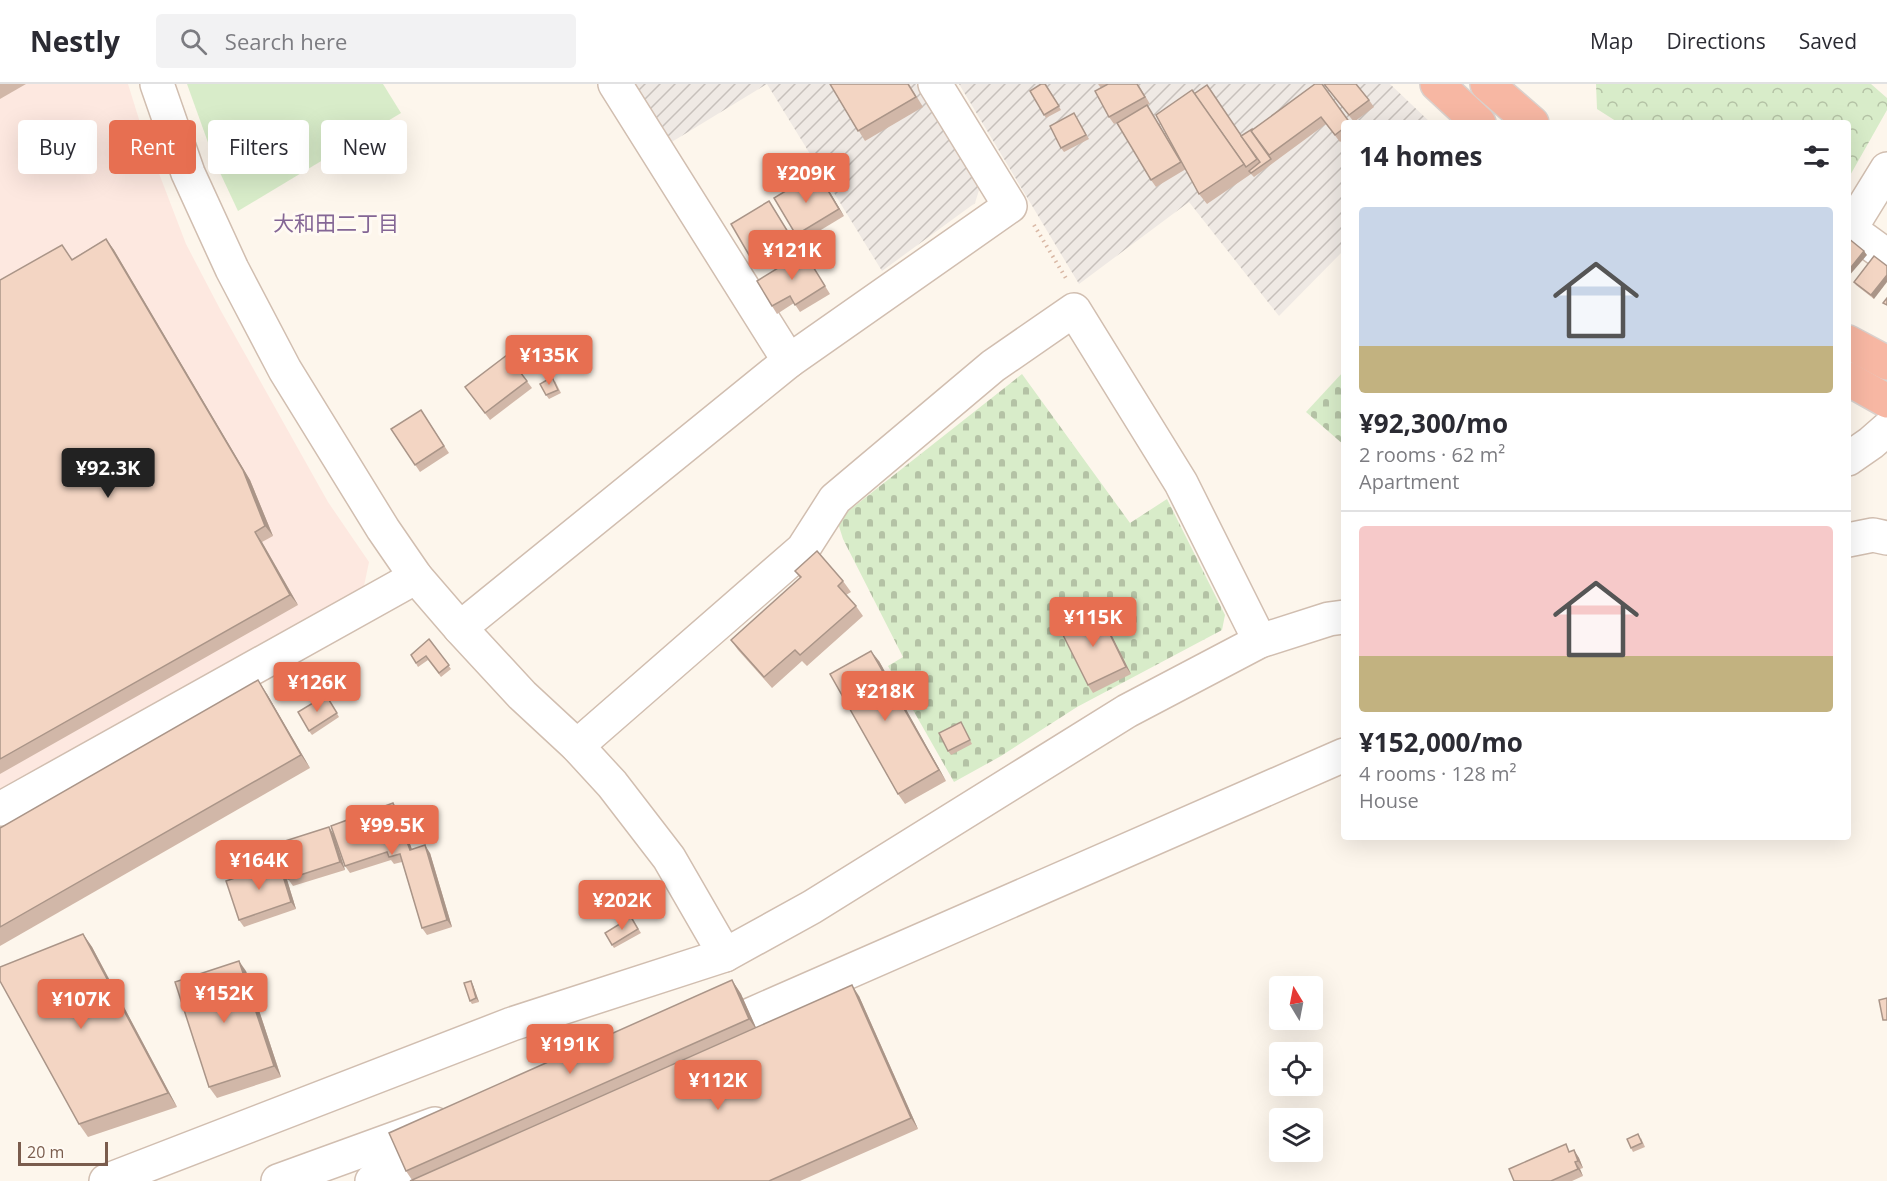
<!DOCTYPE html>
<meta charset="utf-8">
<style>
:root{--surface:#fff;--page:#f2f2f3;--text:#2b2b33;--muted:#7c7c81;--line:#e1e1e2;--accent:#e76f51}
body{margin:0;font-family:"Open Sans","Noto Sans JP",sans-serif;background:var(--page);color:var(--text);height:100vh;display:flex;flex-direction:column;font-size:22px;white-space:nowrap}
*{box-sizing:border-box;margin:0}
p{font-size:20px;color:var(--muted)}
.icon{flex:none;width:33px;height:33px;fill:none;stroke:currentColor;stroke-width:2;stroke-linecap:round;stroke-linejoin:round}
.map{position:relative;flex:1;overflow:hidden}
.drawer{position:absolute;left:1341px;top:36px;width:510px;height:720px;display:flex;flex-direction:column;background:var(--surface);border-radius:6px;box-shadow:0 6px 24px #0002}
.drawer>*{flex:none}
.hud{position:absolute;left:18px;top:36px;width:570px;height:54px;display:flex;gap:12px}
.needle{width:39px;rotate:350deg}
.buttons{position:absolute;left:1269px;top:892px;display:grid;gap:12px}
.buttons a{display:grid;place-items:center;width:54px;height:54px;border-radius:6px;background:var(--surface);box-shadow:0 6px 24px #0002;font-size:30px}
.scale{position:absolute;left:18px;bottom:15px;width:90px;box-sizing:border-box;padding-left:6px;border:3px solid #7a5c4d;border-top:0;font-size:16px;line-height:21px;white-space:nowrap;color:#7a5c4d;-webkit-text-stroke:4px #fffaf3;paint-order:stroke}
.price{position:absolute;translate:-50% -51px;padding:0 14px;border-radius:6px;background:var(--accent);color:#fff;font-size:20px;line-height:39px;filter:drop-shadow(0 2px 3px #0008)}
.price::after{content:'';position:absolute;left:50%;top:36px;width:18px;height:14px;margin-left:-9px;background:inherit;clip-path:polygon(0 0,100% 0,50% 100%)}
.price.selected{background:#222;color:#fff}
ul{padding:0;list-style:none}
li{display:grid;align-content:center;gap:12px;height:318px;padding:0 18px}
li+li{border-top:2px solid var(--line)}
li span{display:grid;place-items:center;height:186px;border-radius:6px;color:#555}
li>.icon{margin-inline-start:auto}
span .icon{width:108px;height:108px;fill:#fffc;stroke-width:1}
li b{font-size:26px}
h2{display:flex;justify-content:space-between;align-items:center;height:72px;padding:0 18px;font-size:26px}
.chip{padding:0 21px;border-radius:6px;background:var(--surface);box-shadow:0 6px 24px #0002;font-size:21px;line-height:54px}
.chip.selected{background:var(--accent);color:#fff}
header{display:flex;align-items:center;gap:36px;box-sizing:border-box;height:84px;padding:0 30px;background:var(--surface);border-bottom:2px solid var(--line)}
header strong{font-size:28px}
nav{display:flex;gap:33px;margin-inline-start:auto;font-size:21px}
.search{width:420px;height:54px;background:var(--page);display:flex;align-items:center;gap:15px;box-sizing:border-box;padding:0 21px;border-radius:6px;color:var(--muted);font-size:22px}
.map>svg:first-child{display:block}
.commercial{fill:#fde8e0}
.industrial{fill:url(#industrial-furrows)}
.green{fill:#d8ecc9}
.forest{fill:url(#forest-crowns)}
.cemetery{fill:url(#cemetery-stones)}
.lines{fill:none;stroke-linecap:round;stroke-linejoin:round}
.minor-casing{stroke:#d1beb0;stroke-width:36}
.highway-casing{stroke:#dad1cd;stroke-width:36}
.path{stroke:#d9b8a5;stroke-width:4;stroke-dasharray:1.5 4.5;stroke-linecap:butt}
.minor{stroke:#fff;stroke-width:33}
.highway{stroke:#f7b7a3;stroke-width:33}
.wall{fill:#d1b7a8}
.shaded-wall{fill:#aa9588}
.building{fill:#f3d5c3;stroke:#aa9588;stroke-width:1.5}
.labels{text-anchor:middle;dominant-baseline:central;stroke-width:6;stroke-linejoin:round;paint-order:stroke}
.neighbourhood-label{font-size:21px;fill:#846695;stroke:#fffaf3}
</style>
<header>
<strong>Nestly</strong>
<div class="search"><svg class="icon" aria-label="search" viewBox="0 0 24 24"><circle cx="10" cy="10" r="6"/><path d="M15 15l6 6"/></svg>Search here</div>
<nav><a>Map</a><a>Directions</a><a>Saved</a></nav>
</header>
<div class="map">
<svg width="1887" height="1097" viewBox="0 0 1887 1097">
<defs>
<pattern id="industrial-furrows" width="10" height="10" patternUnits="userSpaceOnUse" patternTransform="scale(1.5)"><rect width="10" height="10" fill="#efe9e4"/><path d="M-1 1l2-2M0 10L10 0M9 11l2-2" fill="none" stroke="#c7c0bb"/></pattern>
<pattern id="forest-crowns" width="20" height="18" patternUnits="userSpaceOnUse" patternTransform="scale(1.5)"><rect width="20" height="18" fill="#d8ecc9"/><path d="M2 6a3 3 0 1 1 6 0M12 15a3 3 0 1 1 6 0" fill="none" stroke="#b4c2a5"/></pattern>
<pattern id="cemetery-stones" width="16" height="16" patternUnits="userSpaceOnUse" patternTransform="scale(1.5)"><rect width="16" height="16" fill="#d8ecc9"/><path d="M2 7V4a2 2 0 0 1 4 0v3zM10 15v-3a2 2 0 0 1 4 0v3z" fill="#b4c2a5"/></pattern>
</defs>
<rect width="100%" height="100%" fill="#fdf6ec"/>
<!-- commercial -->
<path class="commercial" d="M0 0H128L142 45 186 160 221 227 328 418 369 478 364 502 0 710Z"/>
<!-- industrial -->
<g class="industrial">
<path d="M635 0H916L980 103 975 119 882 187 767 0 670 59Z"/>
<path d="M959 0H1390L1431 39H1344V166L1279 232 1189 118 1079 200Z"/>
</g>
<!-- green -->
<path class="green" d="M187 0H383L401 29 238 127 215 78Z"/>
<!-- forest -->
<path class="forest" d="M1596 0H1871L1887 14V26L1848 95V39H1619L1597 25Z"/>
<!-- cemetery -->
<g class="cemetery">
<path d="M1344 287V361L1306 328Z"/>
<path d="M1022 290 1130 439 1167 415 1225 531 1222 546 1077 623 1001 672 954 698 888 582 903 573 843 455 837 436Z"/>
</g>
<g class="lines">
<defs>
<g id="minor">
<path d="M157 0 188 89 232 185 285 286 383 445 416 493 460 544 522 611 577 662 612 700 669 774 725 871"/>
<path d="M615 0 789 277"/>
<path d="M1887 85 1850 145 1887 172"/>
<path d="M1848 375 1871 359 1887 345"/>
<path d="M1848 456 1873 451 1887 454"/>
<path d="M460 544 789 277 1010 122 935 0"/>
<path d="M577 662 803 465 835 415 993 282 1074 226 1181 399 1260 557"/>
<path d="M0 725 416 493"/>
<path d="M750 931 1344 671"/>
<path d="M106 1097 512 940 725 871 812 823 1127 627 1260 557 1329 535 1344 533"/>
<path d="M278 1097 435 1040"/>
<path d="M372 1097 407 1082"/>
</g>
<g id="highway">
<path d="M1437 0 1479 39"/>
<path d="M1487 0 1532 39"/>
<path d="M1848 258 1887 279"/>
<path d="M1848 295 1887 317"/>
</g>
</defs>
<!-- minor casing -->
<use href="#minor" class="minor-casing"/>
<!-- highway casing -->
<use href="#highway" class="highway-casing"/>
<!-- path -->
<path class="path" d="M1034 141 1067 196"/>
<!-- minor -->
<use href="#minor" class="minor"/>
<!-- highway -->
<use href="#highway" class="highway"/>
</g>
<!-- wall -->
<g class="wall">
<path d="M0 0H26L0 15Z"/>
<path d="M830 0H909L923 23 865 57Z"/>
<path d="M1046 0 1061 26 1046 34 1030 7Z"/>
<path d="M1098 0H1138L1150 20 1147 21 1179 73 1194 10 1241 52 1252 46 1315 0 1344 39V55L1340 58 1326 40 1254 93 1251 90 1207 120 1199 110 1186 85 1156 103 1151 96 1137 27 1114 40 1109 33 1101 4Z"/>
<path d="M1324 0 1369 16 1374 23 1354 38Z"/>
<path d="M1074 29 1089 55 1064 68 1061 64Z"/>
<path d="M822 95 844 132 801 158 796 151Z"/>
<path d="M769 117 793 155 754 178 749 171Z"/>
<path d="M106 155 114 166 250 396 273 452 262 458 298 521 0 690V196L72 175Z"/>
<path d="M804 168 830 210 800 228 794 219 777 230 772 222Z"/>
<path d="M1874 172V215L1856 201 1854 198Z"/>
<path d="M507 271 532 304 490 336 465 303Z"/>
<path d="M555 297 561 309 549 315 546 311Z"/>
<path d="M421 326 449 369 420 388 391 345Z"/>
<path d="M795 487 843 497 851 508 846 511 856 522 863 532 807 582 802 577 772 604 738 566 731 556 800 494Z"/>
<path d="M1084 536H1104L1131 590 1093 609 1088 601Z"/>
<path d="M429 555 451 585 441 593 428 576 418 583 411 571Z"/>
<path d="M879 577 946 697 905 720 898 710Z"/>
<path d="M267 610 310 684 0 862V744Z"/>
<path d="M326 611 339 633 312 651 309 647Z"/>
<path d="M961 638 972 660 951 671 948 667Z"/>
<path d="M393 719 398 726 412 766 430 769 452 843 427 851 422 844 402 778 394 780 391 776 350 789 345 782Z"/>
<path d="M329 743 334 751 345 786 293 802 288 795V769Z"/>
<path d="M284 786 296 825 244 843 239 836Z"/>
<path d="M631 833 641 849 614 864 612 861Z"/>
<path d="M83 850 92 863 177 1023 88 1053 79 1040Z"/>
<path d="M246 887 281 993 217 1014 209 1003Z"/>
<path d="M732 896 741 910 756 944 859 912 918 1045 800 1097H410L412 1096 406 1087Z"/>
<path d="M471 897 473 901 479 918 472 920 470 917Z"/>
<path d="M1641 1054 1645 1063 1633 1068 1631 1064Z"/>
<path d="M1574 1066 1579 1074 1583 1084 1580 1085 1583 1092 1572 1097H1514Z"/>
</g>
<!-- shaded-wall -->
<g class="shaded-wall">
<path d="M817 88 822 95 844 132 839 125Z"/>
<path d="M106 155 114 166 250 396 273 452 265 442Z"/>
<path d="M1864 167 1867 171 1848 193V187Z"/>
<path d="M1887 191V198L1874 215 1871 211Z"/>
<path d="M255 448 262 458 298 521 290 511Z"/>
<path d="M1099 528 1104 536 1131 590 1126 583Z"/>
<path d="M871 567 879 577 946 697 939 686Z"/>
<path d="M258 596 267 610 310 684 301 671Z"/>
<path d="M393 719 398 726 415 774 410 766Z"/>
<path d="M329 743 334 751 345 786 340 778Z"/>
<path d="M425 761 430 769 452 843 447 836Z"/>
<path d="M279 779 284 786 296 825 291 818Z"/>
<path d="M83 850 92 863 177 1023 168 1009Z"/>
<path d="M239 877 246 887 281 993 274 982Z"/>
<path d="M732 896 741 910 758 948 749 935Z"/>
<path d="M471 897 473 901 479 918 476 914Z"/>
<path d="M852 901 859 912 918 1045 911 1034Z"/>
<path d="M1574 1066 1579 1074 1583 1084 1578 1077Z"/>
<path d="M1575 1078 1580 1085 1583 1092 1578 1085Z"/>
</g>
<!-- building -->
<g class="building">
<path d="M830 0H908L916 13 858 47Z"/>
<path d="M1041 0H1045L1059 22 1044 31 1030 7Z"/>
<path d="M1108 0H1137L1145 13 1109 33 1095 7Z"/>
<path d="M1315 0H1322L1350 39H1344V44L1335 51 1321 33 1269 71 1251 47Z"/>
<path d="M1324 0H1356L1369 16 1349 31Z"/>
<path d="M1207 1 1257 75 1246 83 1194 10Z"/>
<path d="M1192 6 1244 80 1199 110 1156 31Z"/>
<path d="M1147 21 1181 78 1151 96 1117 39Z"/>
<path d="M1074 29 1086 51 1061 64 1050 42Z"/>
<path d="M1252 45V46L1251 47 1271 75 1251 89 1249 87 1260 78 1241 52Z"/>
<path d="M817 88 839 125 796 151 774 114Z"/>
<path d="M769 117 788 148 749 171 731 140Z"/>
<path d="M1848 154 1864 167 1848 187Z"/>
<path d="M106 155 243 386 265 442 255 448 290 511 0 675V196L62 161 72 176Z"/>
<path d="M804 168 825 202 795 221 790 212 772 222 757 197Z"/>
<path d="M1874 172 1887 182V191L1871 211 1854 198Z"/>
<path d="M1887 214V221L1883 219Z"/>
<path d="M507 271 527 297 485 329 465 303Z"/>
<path d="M552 293 558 306 546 311 540 300Z"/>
<path d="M421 326 444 362 415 381 391 345Z"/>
<path d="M817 467 843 497 838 502 856 522 800 571 795 566 764 593 731 556 801 493 795 487Z"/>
<path d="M1099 528 1126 583 1088 601 1061 547 1073 542 1072 539 1082 534 1083 536Z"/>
<path d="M429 555 449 581 439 589 426 572 416 579 411 571Z"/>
<path d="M871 567 939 686 898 710 830 590Z"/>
<path d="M258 596 301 671 0 843V744Z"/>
<path d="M326 611 337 629 309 647 298 628Z"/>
<path d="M961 638 970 656 948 667 939 649Z"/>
<path d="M393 719 410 766 425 761 447 836 422 844 400 770 389 773 387 768 345 782 331 742Z"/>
<path d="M329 743 340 778 288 795 280 771 288 769 285 757Z"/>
<path d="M279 779 291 818 239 836 226 797Z"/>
<path d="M631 833 638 845 612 861 605 849Z"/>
<path d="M83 850 168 1009 79 1040 0 897V883Z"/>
<path d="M239 877 274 982 209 1003 175 898Z"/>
<path d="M732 896 749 935 406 1087 389 1049Z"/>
<path d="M471 897 476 914 470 917 464 899Z"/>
<path d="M852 901 911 1034 769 1097H410Z"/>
<path d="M1887 914V936H1883L1879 916Z"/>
<path d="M1638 1050 1642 1059 1631 1064 1627 1055Z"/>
<path d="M1566 1060 1569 1068 1574 1066 1578 1077 1575 1078 1578 1085 1551 1097H1514L1509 1085Z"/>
</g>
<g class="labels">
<!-- neighbourhood labels -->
<g class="neighbourhood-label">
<text x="336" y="139">大和田二丁目</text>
</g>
</g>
</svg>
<div class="buttons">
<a><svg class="needle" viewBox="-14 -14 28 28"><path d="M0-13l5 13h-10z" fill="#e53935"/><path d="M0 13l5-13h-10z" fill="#7c7c81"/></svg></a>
<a><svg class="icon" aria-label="locate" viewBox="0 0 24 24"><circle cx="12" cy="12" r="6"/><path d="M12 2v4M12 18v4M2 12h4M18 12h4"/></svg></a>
<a><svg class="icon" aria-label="layers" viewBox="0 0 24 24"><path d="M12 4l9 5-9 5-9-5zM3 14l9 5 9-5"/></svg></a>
</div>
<div class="scale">20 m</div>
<b class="price" style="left:806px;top:120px">¥209K</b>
<b class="price" style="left:792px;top:197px">¥121K</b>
<b class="price" style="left:549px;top:302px">¥135K</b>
<b class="price selected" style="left:108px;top:415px">¥92.3K</b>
<b class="price" style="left:1093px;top:564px">¥115K</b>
<b class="price" style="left:317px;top:629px">¥126K</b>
<b class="price" style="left:885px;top:638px">¥218K</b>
<b class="price" style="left:392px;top:772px">¥99.5K</b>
<b class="price" style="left:259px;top:807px">¥164K</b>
<b class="price" style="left:622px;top:847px">¥202K</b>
<b class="price" style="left:224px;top:940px">¥152K</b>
<b class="price" style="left:81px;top:946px">¥107K</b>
<b class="price" style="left:570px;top:991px">¥191K</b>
<b class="price" style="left:718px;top:1027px">¥112K</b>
<div class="hud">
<a class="chip">Buy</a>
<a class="chip selected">Rent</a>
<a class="chip">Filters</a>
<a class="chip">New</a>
</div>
<section class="drawer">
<h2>14 homes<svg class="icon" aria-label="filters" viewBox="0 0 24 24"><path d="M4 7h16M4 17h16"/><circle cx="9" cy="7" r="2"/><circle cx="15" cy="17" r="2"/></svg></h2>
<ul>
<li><span style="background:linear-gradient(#c9d6e8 75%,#c2b280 0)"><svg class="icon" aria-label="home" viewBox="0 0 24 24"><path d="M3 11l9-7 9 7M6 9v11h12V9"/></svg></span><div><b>¥92,300/mo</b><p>2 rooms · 62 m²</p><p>Apartment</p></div></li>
<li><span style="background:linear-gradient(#f6c9c9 70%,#c2b280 0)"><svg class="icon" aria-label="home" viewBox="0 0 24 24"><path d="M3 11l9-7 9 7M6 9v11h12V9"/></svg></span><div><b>¥152,000/mo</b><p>4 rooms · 128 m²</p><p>House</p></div></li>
</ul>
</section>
</div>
